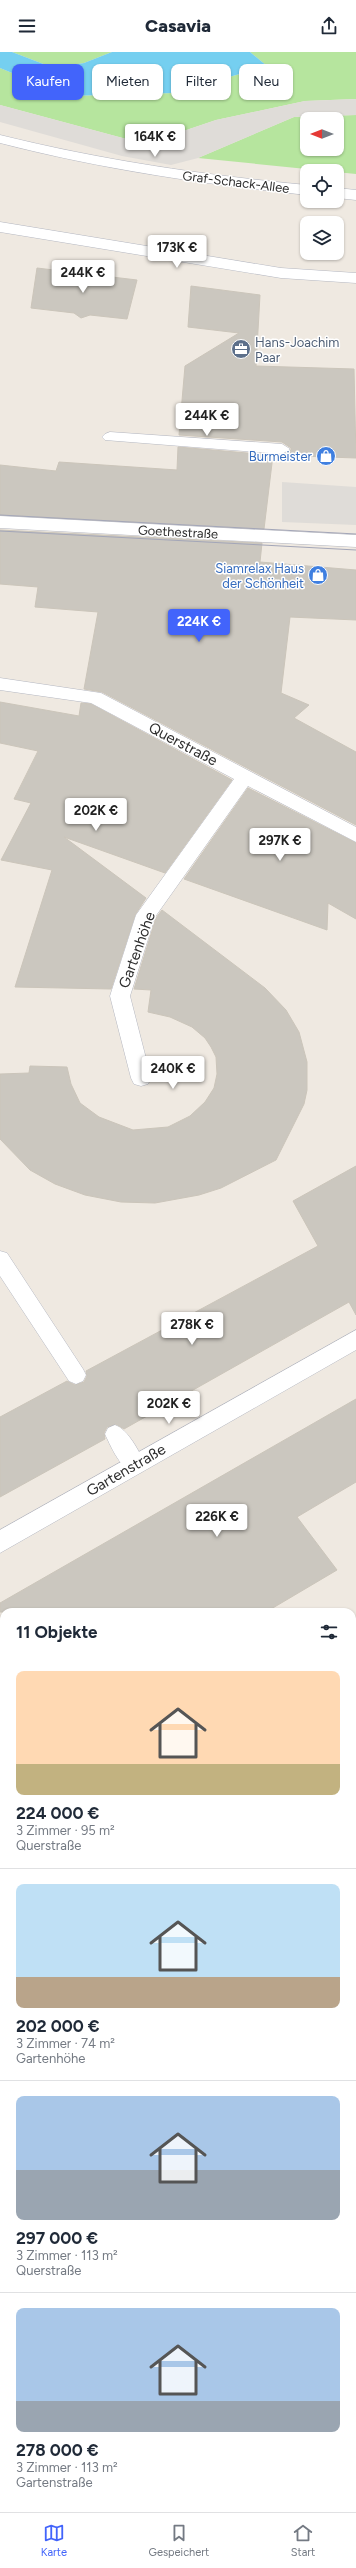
<!DOCTYPE html>
<html lang="de">
<meta charset="utf-8">
<style>
:root{--surface:#fff;--page:#f6f6f7;--text:#1f2937;--muted:#747a83;--line:#e0e1e3;--accent:#4264fb}
body{margin:0;font-family:Figtree,sans-serif;background:var(--page);color:var(--text);height:100vh;display:flex;flex-direction:column;font-size:15px;white-space:nowrap}
*{box-sizing:border-box;margin:0}
p{font-size:13px;color:var(--muted)}
.icon{flex:none;width:22px;height:22px;fill:none;stroke:currentColor;stroke-width:2;stroke-linecap:round;stroke-linejoin:round}
.map{position:relative;flex:1;overflow:hidden}
.details{position:absolute;left:0px;top:1556px;width:356px;height:904px;display:flex;flex-direction:column;background:var(--surface);border-radius:12px 12px 0 0;box-shadow:0 1px 3px #0004}
.details>*{flex:none}
.banner{position:absolute;left:12px;top:12px;width:332px;height:36px;display:flex;gap:8px}
.needle{width:26px;rotate:270deg}
.fabs{position:absolute;left:300px;top:60px;display:grid;gap:8px}
.fabs a{display:grid;place-items:center;width:44px;height:44px;border-radius:8px;background:var(--surface);box-shadow:0 1px 3px #0004;font-size:20px}
.price{position:absolute;translate:-50% -34px;padding:0 9px;border-radius:4px;background:#fff;color:#222;font-size:13px;line-height:26px;filter:drop-shadow(0 1px 2px #0008)}
.price::after{content:'';position:absolute;left:50%;top:24px;width:12px;height:9px;margin-left:-6px;background:inherit;clip-path:polygon(0 0,100% 0,50% 100%)}
.price.selected{background:var(--accent);color:#fff}
ul{padding:0;list-style:none}
li{display:grid;align-content:center;gap:8px;height:212px;padding:0 16px}
li+li{border-top:1px solid var(--line)}
li span{display:grid;place-items:center;height:124px;border-radius:8px;color:#555}
li>.icon{margin-inline-start:auto}
span .icon{width:72px;height:72px;fill:#fffc;stroke-width:1}
li b{font-size:17px}
h2{display:flex;justify-content:space-between;align-items:center;height:48px;padding:0 16px;font-size:17px}
.pill{padding:0 14px;border-radius:8px;background:var(--surface);box-shadow:0 1px 3px #0004;font-size:14px;line-height:36px}
.pill.selected{background:var(--accent);color:#fff}
header{display:flex;justify-content:space-between;align-items:center;height:52px;padding:0 16px;background:var(--surface);font-size:18px;font-weight:800}
.tab-bar{display:flex;justify-content:space-around;align-items:center;height:56px;border-top:1px solid var(--line);background:var(--surface);font-size:11px;color:var(--muted)}
.tab-bar a{display:grid;justify-items:center;gap:2px}
.tab-bar .selected{color:var(--accent)}
.map>svg:first-child{display:block}
.green{fill:#b6e59e;fill-rule:evenodd}
.plaza{fill:#dfdcd8}
.water{fill:#75cff0}
.building{fill:#cbc7bf;stroke:#cbc5ba}
.lines{fill:none;stroke-linecap:round;stroke-linejoin:round}
.lane-casing{stroke:#b4b7c1;stroke-width:1}
.street-casing{stroke:#b4b7c1;stroke-width:1}
.secondary-casing{stroke:#b4b7c1;stroke-width:1}
.lane{fill:#fff;fill-rule:evenodd}
.street{fill:#fff;fill-rule:evenodd}
.secondary{fill:#fff;fill-rule:evenodd}
.tram{stroke:#a3a6b8;stroke-width:1}
.labels{text-anchor:middle;dominant-baseline:central;stroke-width:3;stroke-linejoin:round;paint-order:stroke}
.far-street-label{font-size:13px;fill:#2e2e2e;stroke:#fff}
.far-service-label{font-size:13px;fill:#4e5e75;stroke:#fff;text-anchor:start}
.far-shop-label{font-size:13px;fill:#366cbe;stroke:#fff;text-anchor:end}
.street-label{font-size:15px;fill:#2e2e2e;stroke:#fff}
</style>
<header><svg class="icon" aria-label="menu" viewBox="0 0 24 24"><path d="M4 6h16M4 12h16M4 18h16"/></svg>Casavia<svg class="icon" aria-label="share" viewBox="0 0 24 24"><path d="M12 15V3M7 8l5-5 5 5M5 13v7h14v-7"/></svg></header>
<div class="map">
<svg width="356" height="2460" viewBox="0 0 356 2460">
<rect width="100%" height="100%" fill="#efe9e1"/>
<!-- green -->
<g class="green">
<path d="M12 0H112L84 11 54 16Z"/>
<path d="M250 0H356V47L305 49 216 68 145 92 0 53V16L68 44 174 41 267 14Z"/>
<path d="M356 63V122L198 106 294 65ZM307 67H337V97H307Z"/>
</g>
<!-- plaza -->
<g class="plaza">
<path d="M356 47V63L294 65 198 106 171 113 122 104 0 70V53L145 92 216 68 305 49Z"/>
<path d="M282 430 356 435V473L282 470Z"/>
</g>
<!-- water -->
<path class="water" d="M0 0H12L54 16 84 11 112 0H250L267 14 174 41 68 44 0 16Z"/>
<!-- building -->
<g class="building">
<path d="M37 216 137 228 127 267 90 263 81 266 74 261 31 256Z"/>
<path d="M191 234 260 243 256 314 354 317 356 406 273 403 264 477 0 463V413L56 419 59 410 177 418 178 395 282 404 291 398V396L282 390 179 383 185 314 239 281 188 275Z"/>
<path d="M0 478 262 491 260 510 356 518V568L290 565 281 641 309 653 294 666 356 700V773L102 640 84 637 98 560 35 555 38 535 0 532Z"/>
<path d="M0 650 79 664 81 651 91 652 232 728 165 821 64 785 146 846 135 863 111 937 15 935 52 818 1 808 31 751 14 747 38 699 0 691Z"/>
<path d="M248 736 356 791V867L328 851 327 878 184 827Z"/>
<path d="M162 858 265 936 286 958 299 980 307 1010V1038L304 1052 276 1108 221 1136 199 1143 155 1151 121 1150 85 1143 55 1132 30 1118 0 1087V1022L29 1021 30 1014 67 1015 71 1032 80 1051 99 1065 133 1078 168 1075 190 1064 205 1050 214 1036 217 1022 216 1005 211 995 205 986 192 975 170 965 148 960 151 938 134 937 156 866Z"/>
<path d="M356 1114V1263L349 1250 124 1377 116 1372 107 1375 104 1381 105 1387 0 1445V1365L67 1329 75 1333 84 1330 87 1324 86 1319 318 1194 293 1149Z"/>
<path d="M356 1347V1430L297 1465 337 1518 266 1560H0V1551Z"/>
</g>
<g class="lines">
<defs>
<g id="lane">
<path d="M110 380 282 392 290 397 282 402 105 388 102 385 105 382Z"/>
<path d="M0 1199 7 1201 83 1317 86 1323 83 1329 76 1332 69 1329 0 1224Z"/>
<path d="M115 1373C129 1378 139 1400 146 1413L142 1419C124 1426 112 1397 105 1382L108 1376Z"/>
</g>
<g id="street">
<path d="M0 170 281 216 356 221V231L281 226 0 180Z"/>
<path d="M0 464 356 483V495L0 476Z"/>
<path d="M0 626 101 641 356 775V790L248 734 155 865 130 944 151 1026 148 1032 141 1034 134 1032 131 1026 110 944 136 863 234 727 91 651 0 638Z"/>
<path d="M356 1278V1298L0 1501V1478Z"/>
<path d="M356 1916V1942L352 1943V1917Z"/>
<path d="M4 2073V2101L0 2103V2075Z"/>
<path d="M0 2345 4 2347V2381L0 2379Z"/>
<path d="M57 2456H88L90 2460H59Z"/>
</g>
<g id="secondary">
<path d="M0 83C101 108 203 123 307 133V143C203 132 101 117 0 91Z"/>
<path d="M337 136 356 138V148L337 146Z"/>
</g>
</defs>
<!-- lane casing -->
<use href="#lane" class="lane-casing"/>
<!-- street casing -->
<use href="#street" class="street-casing"/>
<!-- secondary casing -->
<use href="#secondary" class="secondary-casing"/>
<!-- lane -->
<use href="#lane" class="lane"/>
<!-- street -->
<use href="#street" class="street"/>
<!-- secondary -->
<use href="#secondary" class="secondary"/>
<!-- tram -->
<g class="tram">
<path d="M0 463 356 482"/>
<path d="M0 479 356 498"/>
</g>
</g>
<!-- icons -->
<defs>
<symbol id="office-disc" viewBox="-11 -11 22 22"><circle r="9.5" fill="#5c6f8a" stroke="#fff"/><path d="M-6-3h4V-5.5h4V-3h4V5H-6ZM-1-4.5V-3h2v-1.5ZM-6 0V1H6V0Z" fill="#fff"/></symbol>
<symbol id="shop-disc" viewBox="-11 -11 22 22"><circle r="9.5" fill="#3f7fe0" stroke="#fff"/><path d="M-5-2.5h2.3a2.7 3.5 0 0 1 5.4 0H5L5.5 6h-11ZM-1.5-2.5h3a1.5 2.3 0 0 0-3 0Z" fill="#fff"/></symbol>
</defs>
<g fill-rule="evenodd">
<use href="#office-disc" x="230" y="286" width="22" height="22"/>
<use href="#shop-disc" x="315" y="393" width="22" height="22"/>
<use href="#shop-disc" x="307" y="512" width="22" height="22"/>
</g>
<g class="labels">
<!-- far-street labels -->
<g class="far-street-label">
<text transform="translate(236 130) rotate(7)">Graf-Schack-Allee</text>
<text transform="translate(178 480) rotate(3)">Goethestraße</text>
</g>
<!-- far-service labels -->
<g class="far-service-label">
<text x="255" y="290">Hans-Joachim<tspan x="255" dy="15">Paar</tspan></text>
</g>
<!-- far-shop labels -->
<g class="far-shop-label">
<text x="312" y="404">Burmeister</text>
<text x="304" y="516">Siamrelax Haus<tspan x="304" dy="15">der Schönheit</tspan></text>
</g>
<!-- street labels -->
<g class="street-label">
<text transform="translate(183 692) rotate(28)">Querstraße</text>
<text transform="translate(137 898) rotate(-70)">Gartenhöhe</text>
<text transform="translate(126 1418) rotate(-30)">Gartenstraße</text>
</g>
</g>
</svg>
<div class="fabs">
<a><svg class="needle" viewBox="-14 -14 28 28"><path d="M0-13l5 13h-10z" fill="#e53935"/><path d="M0 13l5-13h-10z" fill="#747a83"/></svg></a>
<a><svg class="icon" aria-label="locate" viewBox="0 0 24 24"><circle cx="12" cy="12" r="6"/><path d="M12 2v4M12 18v4M2 12h4M18 12h4"/></svg></a>
<a><svg class="icon" aria-label="layers" viewBox="0 0 24 24"><path d="M12 4l9 5-9 5-9-5zM3 14l9 5 9-5"/></svg></a>
</div>
<b class="price" style="left:155px;top:106px">164K €</b>
<b class="price" style="left:177px;top:217px">173K €</b>
<b class="price" style="left:83px;top:242px">244K €</b>
<b class="price" style="left:207px;top:385px">244K €</b>
<b class="price selected" style="left:199px;top:591px">224K €</b>
<b class="price" style="left:96px;top:780px">202K €</b>
<b class="price" style="left:280px;top:810px">297K €</b>
<b class="price" style="left:173px;top:1038px">240K €</b>
<b class="price" style="left:192px;top:1294px">278K €</b>
<b class="price" style="left:169px;top:1373px">202K €</b>
<b class="price" style="left:217px;top:1486px">226K €</b>
<div class="banner">
<a class="pill selected">Kaufen</a>
<a class="pill">Mieten</a>
<a class="pill">Filter</a>
<a class="pill">Neu</a>
</div>
<section class="details">
<h2>11 Objekte<svg class="icon" aria-label="filters" viewBox="0 0 24 24"><path d="M4 7h16M4 17h16"/><circle cx="9" cy="7" r="2"/><circle cx="15" cy="17" r="2"/></svg></h2>
<ul>
<li><span style="background:linear-gradient(#ffd9b3 75%,#c2b280 0)"><svg class="icon" aria-label="home" viewBox="0 0 24 24"><path d="M3 11l9-7 9 7M6 9v11h12V9"/></svg></span><div><b>224 000 €</b><p>3 Zimmer · 95 m²</p><p>Querstraße</p></div></li>
<li><span style="background:linear-gradient(#bfe0f5 75%,#b9a48a 0)"><svg class="icon" aria-label="home" viewBox="0 0 24 24"><path d="M3 11l9-7 9 7M6 9v11h12V9"/></svg></span><div><b>202 000 €</b><p>3 Zimmer · 74 m²</p><p>Gartenhöhe</p></div></li>
<li><span style="background:linear-gradient(#a9c7e8 60%,#9aa5b1 0)"><svg class="icon" aria-label="home" viewBox="0 0 24 24"><path d="M3 11l9-7 9 7M6 9v11h12V9"/></svg></span><div><b>297 000 €</b><p>3 Zimmer · 113 m²</p><p>Querstraße</p></div></li>
<li><span style="background:linear-gradient(#a9c7e8 75%,#9aa5b1 0)"><svg class="icon" aria-label="home" viewBox="0 0 24 24"><path d="M3 11l9-7 9 7M6 9v11h12V9"/></svg></span><div><b>278 000 €</b><p>3 Zimmer · 113 m²</p><p>Gartenstraße</p></div></li>
</ul>
</section>
</div>
<nav class="tab-bar">
<a class="selected"><svg class="icon" aria-label="map" viewBox="0 0 24 24"><path d="M3 6l6-2 6 2 6-2v14l-6 2-6-2-6 2zM9 4v14M15 6v14"/></svg>Karte</a>
<a><svg class="icon" aria-label="saved" viewBox="0 0 24 24"><path d="M7 4h10v16l-5-4-5 4z"/></svg>Gespeichert</a>
<a><svg class="icon" aria-label="home" viewBox="0 0 24 24"><path d="M3 11l9-7 9 7M6 9v11h12V9"/></svg>Start</a>
</nav>
